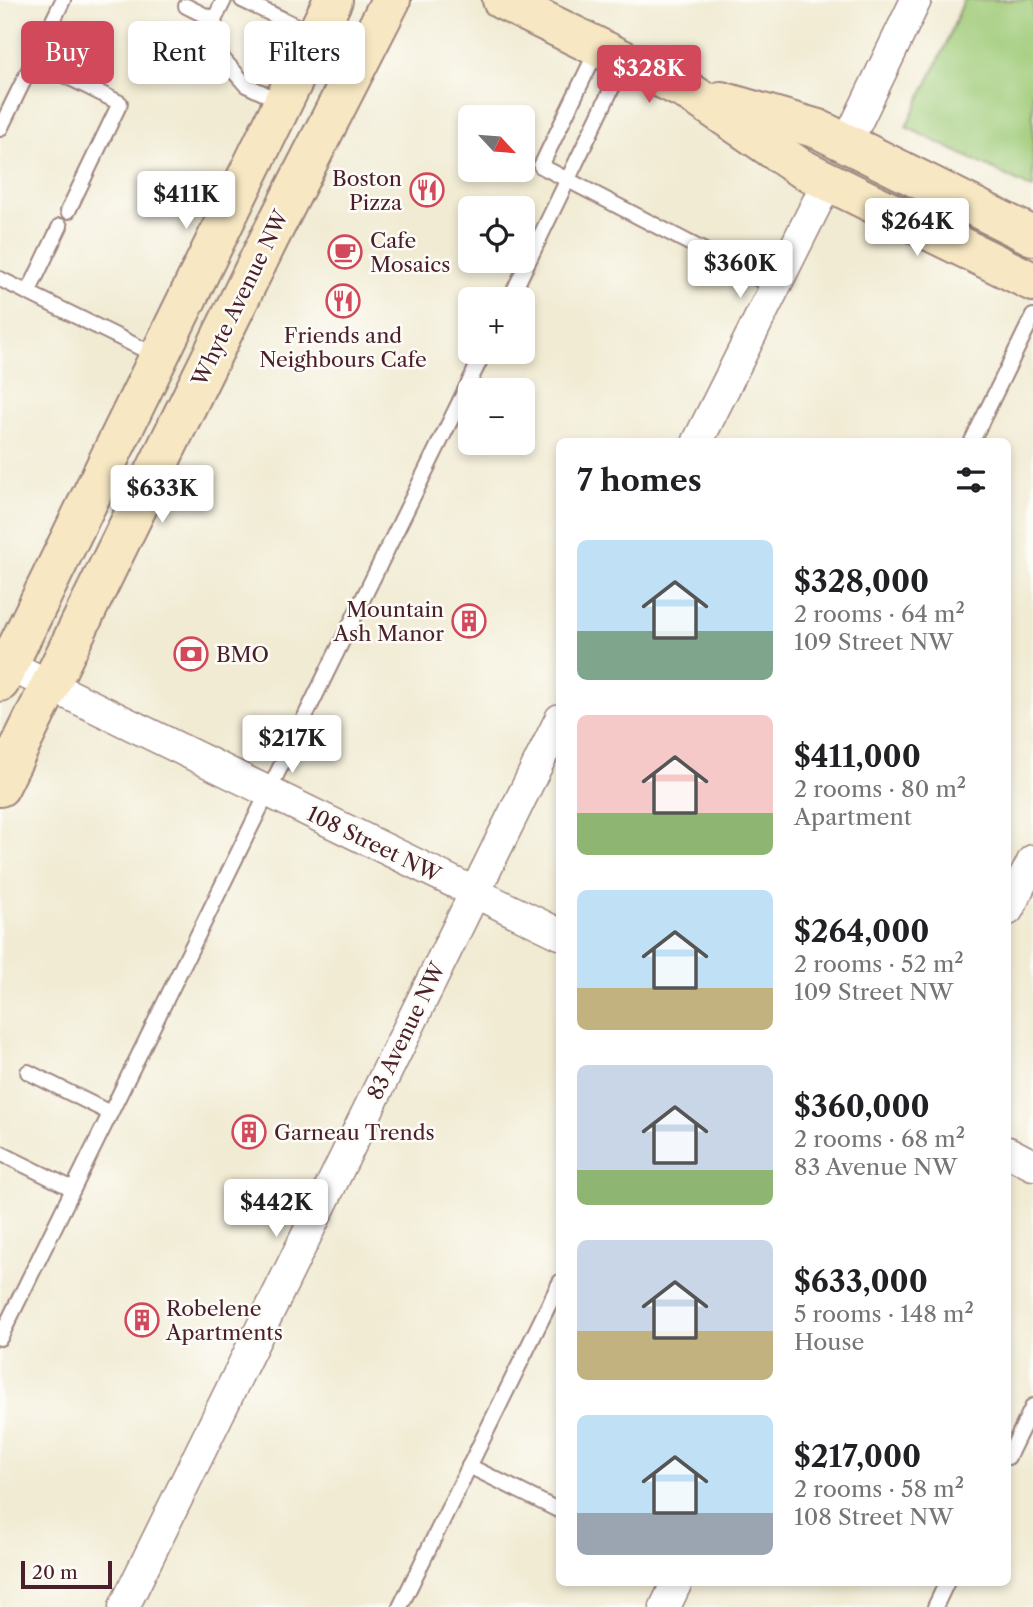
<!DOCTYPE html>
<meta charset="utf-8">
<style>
:root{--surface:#fff;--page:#f2f2f2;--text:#202124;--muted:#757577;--accent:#d1495b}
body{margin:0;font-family:"Libre Caslon Text",serif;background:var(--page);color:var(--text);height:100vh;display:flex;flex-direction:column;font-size:26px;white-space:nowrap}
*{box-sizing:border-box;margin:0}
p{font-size:23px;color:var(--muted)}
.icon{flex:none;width:38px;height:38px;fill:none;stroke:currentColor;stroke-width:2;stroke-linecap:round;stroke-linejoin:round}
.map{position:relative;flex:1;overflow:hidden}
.sheet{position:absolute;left:556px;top:438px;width:455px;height:1148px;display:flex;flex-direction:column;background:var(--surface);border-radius:10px;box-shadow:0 4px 10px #0003}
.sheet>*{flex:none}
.banner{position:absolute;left:21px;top:21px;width:430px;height:63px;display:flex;gap:14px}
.needle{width:46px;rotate:116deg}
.buttons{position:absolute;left:458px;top:105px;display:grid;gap:14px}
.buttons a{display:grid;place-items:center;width:77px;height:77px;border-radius:10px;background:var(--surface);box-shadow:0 4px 10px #0003;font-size:35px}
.scale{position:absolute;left:21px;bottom:18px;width:91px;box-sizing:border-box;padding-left:7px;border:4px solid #4a1f2b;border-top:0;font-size:19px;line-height:24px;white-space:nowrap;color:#4a1f2b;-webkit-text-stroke:5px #fdfcf7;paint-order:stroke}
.price{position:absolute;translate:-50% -60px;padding:0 16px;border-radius:7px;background:#fff;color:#222;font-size:23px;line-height:46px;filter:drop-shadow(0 2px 4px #0008)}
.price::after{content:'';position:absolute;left:50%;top:42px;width:21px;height:16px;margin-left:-10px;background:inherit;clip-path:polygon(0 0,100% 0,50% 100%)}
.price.active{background:var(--accent);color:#fff}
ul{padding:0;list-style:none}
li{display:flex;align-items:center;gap:21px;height:175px;padding:0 21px}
li span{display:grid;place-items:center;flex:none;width:196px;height:140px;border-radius:10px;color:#555}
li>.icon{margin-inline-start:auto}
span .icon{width:84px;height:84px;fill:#fffc;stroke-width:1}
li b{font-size:30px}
h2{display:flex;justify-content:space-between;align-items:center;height:84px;padding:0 21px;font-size:30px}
.chip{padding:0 24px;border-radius:10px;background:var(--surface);box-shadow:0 4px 10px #0003;font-size:24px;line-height:63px}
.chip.active{background:var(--accent);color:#fff}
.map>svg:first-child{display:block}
.green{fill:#9fcb78;stroke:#747552;stroke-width:2}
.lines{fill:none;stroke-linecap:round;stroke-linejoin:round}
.service-casing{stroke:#9e857f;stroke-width:18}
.minor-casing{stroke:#9e857f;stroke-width:33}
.secondary-casing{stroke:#9e857f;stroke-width:42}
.service{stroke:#fff;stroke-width:14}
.minor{stroke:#fff;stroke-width:30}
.secondary{stroke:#f7e8c3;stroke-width:38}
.labels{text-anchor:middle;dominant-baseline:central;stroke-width:5;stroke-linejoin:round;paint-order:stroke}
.poi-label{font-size:21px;fill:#4a1f2b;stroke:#fdfcf7;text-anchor:start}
.street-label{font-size:21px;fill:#4a1f2b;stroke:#fdfcf7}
</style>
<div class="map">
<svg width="1033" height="1607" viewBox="0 0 1033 1607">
<rect width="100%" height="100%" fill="#fdfcf7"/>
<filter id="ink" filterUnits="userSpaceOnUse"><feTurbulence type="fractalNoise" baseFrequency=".0143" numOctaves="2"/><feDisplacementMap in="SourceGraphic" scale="14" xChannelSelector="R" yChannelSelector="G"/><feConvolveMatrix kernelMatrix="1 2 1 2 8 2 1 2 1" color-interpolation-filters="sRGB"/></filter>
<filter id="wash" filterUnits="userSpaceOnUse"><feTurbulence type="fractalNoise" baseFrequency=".00686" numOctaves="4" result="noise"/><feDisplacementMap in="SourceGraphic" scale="28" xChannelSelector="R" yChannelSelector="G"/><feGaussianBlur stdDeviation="1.57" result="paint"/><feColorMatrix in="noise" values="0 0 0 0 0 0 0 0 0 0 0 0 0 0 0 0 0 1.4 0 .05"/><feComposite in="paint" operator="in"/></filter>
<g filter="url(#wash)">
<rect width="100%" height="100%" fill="#f1ebd3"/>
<!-- green -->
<path class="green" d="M964 0H1033V189L906 127 944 49Z"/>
</g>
<g filter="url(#ink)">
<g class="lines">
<defs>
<g id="service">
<path d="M224 0 214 20 222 58 246 85 280 101"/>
<path d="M242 0 314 34"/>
<path d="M186 6 214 20"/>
<path d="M598 48 541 166 774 287"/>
<path d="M34 60 120 103 68 211"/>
<path d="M0 129 63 0"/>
<path d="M0 279 157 356"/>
<path d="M28 293 60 226"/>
<path d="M510 299 625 61"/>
<path d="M972 441 1033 316"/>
<path d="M28 1072 110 1113"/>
<path d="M0 1153 73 1189"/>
<path d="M0 1338 484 352"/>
<path d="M1008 1457 1033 1406"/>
<path d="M469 1466 560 1511"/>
<path d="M400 1607 560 1282"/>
<path d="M935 1607 947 1582"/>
</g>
<g id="minor">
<path d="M847 143 916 0"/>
<path d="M698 441 828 181"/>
<path d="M0 661 560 934"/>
<path d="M1008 910 1033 860"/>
<path d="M1008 1152 1033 1165"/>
<path d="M124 1607 560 719"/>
<path d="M665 1607 677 1582"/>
</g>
<g id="secondary">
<path d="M502 0 691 93 799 167 1033 282"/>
<path d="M721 101 818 129 1033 236"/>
<path d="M0 682 333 0"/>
<path d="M0 787 270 237 391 0"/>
</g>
</defs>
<!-- service casing -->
<use href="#service" class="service-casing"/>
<!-- minor casing -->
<use href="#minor" class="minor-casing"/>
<!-- secondary casing -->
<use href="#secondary" class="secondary-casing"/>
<!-- service -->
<use href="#service" class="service"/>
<!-- minor -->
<use href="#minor" class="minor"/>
<!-- secondary -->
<use href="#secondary" class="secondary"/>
</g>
</g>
<!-- icons -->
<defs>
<symbol id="restaurant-ring" viewBox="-11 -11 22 22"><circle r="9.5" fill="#fdfcf7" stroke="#d1495b" stroke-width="1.5"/><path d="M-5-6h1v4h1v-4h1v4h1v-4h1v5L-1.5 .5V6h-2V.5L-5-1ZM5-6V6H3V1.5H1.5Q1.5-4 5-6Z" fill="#d1495b"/></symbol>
<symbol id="cafe-ring" viewBox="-11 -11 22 22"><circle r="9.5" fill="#fdfcf7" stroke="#d1495b" stroke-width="1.5"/><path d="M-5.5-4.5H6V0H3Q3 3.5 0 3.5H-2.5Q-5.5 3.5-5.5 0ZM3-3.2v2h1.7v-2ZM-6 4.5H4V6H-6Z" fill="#d1495b"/></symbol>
<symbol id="building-ring" viewBox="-11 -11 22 22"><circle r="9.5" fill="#fdfcf7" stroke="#d1495b" stroke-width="1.5"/><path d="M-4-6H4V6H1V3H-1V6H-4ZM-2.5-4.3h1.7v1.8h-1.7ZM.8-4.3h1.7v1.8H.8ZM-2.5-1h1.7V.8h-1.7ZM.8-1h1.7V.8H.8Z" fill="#d1495b"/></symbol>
<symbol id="bank-ring" viewBox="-11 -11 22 22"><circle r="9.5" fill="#fdfcf7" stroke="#d1495b" stroke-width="1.5"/><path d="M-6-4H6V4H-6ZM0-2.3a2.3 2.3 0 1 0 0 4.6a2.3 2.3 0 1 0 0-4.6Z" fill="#d1495b"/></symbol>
</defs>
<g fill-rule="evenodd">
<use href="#restaurant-ring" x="408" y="171" width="38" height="38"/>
<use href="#cafe-ring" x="326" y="233" width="38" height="38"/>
<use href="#restaurant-ring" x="324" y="282" width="38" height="38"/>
<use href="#building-ring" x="450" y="602" width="38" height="38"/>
<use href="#bank-ring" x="172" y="635" width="38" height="38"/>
<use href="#building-ring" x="230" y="1113" width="38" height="38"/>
<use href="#building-ring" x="123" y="1301" width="38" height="38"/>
</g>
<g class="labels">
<!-- poi labels -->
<g class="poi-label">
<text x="402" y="178" text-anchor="end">Boston<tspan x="402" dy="24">Pizza</tspan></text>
<text x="370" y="240">Cafe<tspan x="370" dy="24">Mosaics</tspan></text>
<text x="343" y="335" text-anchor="middle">Friends and<tspan x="343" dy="24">Neighbours Cafe</tspan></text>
<text x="444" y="609" text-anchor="end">Mountain<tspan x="444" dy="24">Ash Manor</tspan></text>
<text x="216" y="654">BMO</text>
<text x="274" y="1132">Garneau Trends</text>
<text x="166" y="1308">Robelene<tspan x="166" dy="24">Apartments</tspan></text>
</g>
<!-- street labels -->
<g class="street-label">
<text transform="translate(240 298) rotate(-64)">Whyte Avenue NW</text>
<text transform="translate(374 844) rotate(26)">108 Street NW</text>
<text transform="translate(406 1031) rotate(-64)">83 Avenue NW</text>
</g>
</g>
</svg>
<div class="buttons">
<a><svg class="needle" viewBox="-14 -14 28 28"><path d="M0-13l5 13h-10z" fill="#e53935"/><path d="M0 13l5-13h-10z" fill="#757577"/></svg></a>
<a><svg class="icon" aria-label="locate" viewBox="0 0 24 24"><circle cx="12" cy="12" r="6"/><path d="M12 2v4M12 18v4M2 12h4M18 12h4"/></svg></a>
<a>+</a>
<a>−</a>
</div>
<div class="scale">20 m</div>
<b class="price active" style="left:649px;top:105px">$328K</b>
<b class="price" style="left:186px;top:231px">$411K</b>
<b class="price" style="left:917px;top:258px">$264K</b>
<b class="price" style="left:740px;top:300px">$360K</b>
<b class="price" style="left:162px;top:525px">$633K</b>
<b class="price" style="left:292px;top:775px">$217K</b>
<b class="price" style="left:276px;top:1239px">$442K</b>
<div class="banner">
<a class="chip active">Buy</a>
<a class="chip">Rent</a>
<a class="chip">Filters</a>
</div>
<section class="sheet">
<h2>7 homes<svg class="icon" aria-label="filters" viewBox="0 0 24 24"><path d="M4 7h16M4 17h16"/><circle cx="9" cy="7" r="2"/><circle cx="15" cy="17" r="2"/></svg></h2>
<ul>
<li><span style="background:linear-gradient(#bfe0f5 65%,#7fa58c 0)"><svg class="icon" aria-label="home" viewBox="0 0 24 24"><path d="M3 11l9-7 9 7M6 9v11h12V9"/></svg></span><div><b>$328,000</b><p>2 rooms · 64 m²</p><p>109 Street NW</p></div></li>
<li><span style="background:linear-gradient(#f6c9c9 70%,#8fb573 0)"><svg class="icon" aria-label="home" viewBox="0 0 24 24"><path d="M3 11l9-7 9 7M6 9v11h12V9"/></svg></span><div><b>$411,000</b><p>2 rooms · 80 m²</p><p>Apartment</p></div></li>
<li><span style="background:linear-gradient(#bfe0f5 70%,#c2b280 0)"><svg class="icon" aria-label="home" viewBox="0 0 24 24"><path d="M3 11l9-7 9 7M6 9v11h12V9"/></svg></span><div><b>$264,000</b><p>2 rooms · 52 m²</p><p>109 Street NW</p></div></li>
<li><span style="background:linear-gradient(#c9d6e8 75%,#8fb573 0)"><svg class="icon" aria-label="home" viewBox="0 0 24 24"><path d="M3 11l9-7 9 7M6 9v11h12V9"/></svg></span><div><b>$360,000</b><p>2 rooms · 68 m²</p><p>83 Avenue NW</p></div></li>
<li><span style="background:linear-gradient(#c9d6e8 65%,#c2b280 0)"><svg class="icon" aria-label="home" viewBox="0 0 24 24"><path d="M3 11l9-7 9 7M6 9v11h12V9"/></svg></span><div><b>$633,000</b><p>5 rooms · 148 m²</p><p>House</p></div></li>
<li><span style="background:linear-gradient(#bfe0f5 70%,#9aa5b1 0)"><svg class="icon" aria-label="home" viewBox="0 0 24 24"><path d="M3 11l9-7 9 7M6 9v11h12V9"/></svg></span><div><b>$217,000</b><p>2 rooms · 58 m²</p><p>108 Street NW</p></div></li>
</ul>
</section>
</div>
